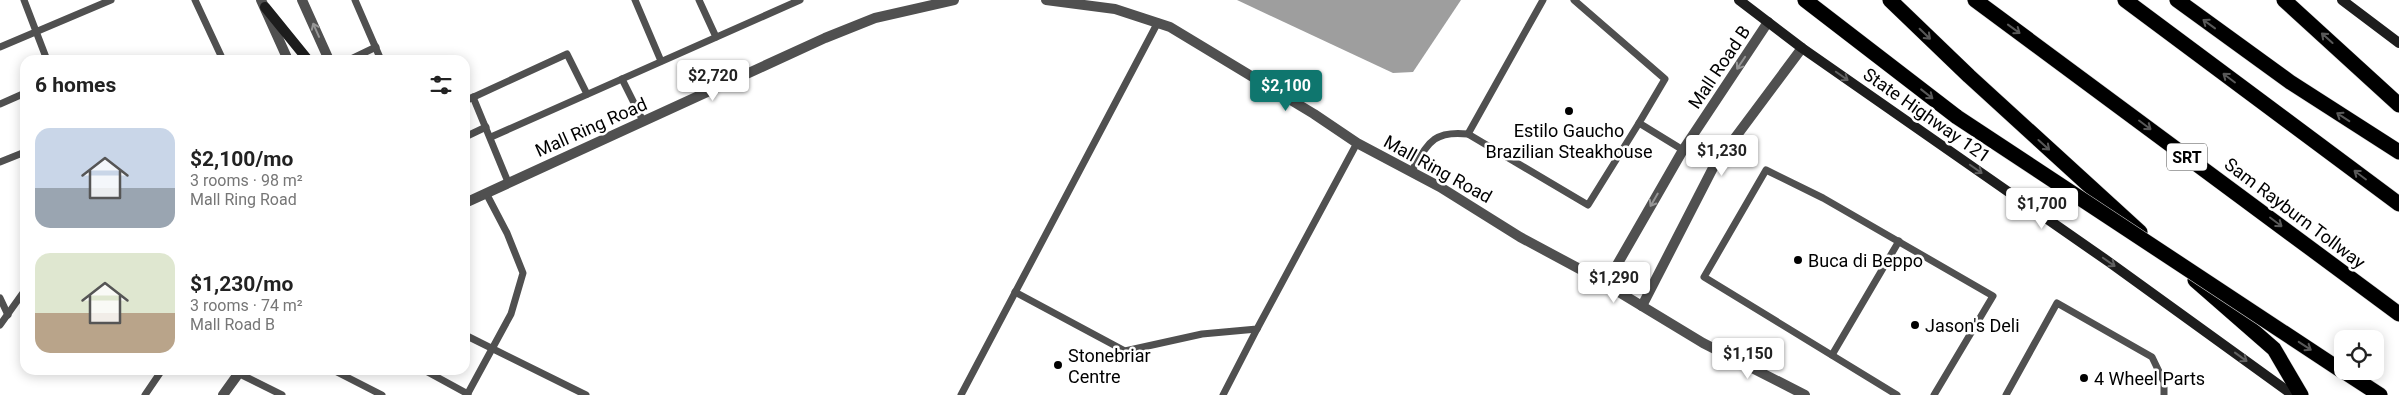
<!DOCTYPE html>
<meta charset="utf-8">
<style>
:root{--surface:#fff;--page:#f2f2f2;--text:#222;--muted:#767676;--accent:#0f766e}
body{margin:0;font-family:Roboto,sans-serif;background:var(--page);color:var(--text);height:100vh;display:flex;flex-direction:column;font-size:19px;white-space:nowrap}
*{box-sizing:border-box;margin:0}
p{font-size:16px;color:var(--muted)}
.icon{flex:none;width:28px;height:28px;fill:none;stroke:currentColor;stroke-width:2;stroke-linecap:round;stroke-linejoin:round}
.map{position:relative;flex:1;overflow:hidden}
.details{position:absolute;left:20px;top:55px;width:450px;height:320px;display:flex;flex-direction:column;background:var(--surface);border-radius:15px;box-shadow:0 2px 12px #0003}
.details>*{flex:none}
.controls{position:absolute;left:2334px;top:330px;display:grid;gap:10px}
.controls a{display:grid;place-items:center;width:50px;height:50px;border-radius:10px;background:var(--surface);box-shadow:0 2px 12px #0003;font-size:25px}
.price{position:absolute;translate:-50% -42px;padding:0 11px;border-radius:5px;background:#fff;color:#222;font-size:16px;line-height:32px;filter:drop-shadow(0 1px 2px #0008)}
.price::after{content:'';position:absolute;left:50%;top:30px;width:15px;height:11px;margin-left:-8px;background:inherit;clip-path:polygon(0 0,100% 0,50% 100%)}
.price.on{background:var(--accent);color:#fff}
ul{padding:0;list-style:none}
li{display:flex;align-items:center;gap:15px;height:125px;padding:0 15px}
li span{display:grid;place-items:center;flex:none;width:140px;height:100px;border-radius:15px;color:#555}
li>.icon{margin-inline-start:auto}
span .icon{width:60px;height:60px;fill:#fffc;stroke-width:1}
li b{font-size:21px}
h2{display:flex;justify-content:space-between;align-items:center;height:60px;padding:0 15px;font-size:21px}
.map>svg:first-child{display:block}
.water{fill:#9e9e9e}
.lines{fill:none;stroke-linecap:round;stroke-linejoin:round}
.highway-casing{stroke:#dbdbdb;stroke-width:16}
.lane{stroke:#505050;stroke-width:7}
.street{stroke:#505050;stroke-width:10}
.secondary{stroke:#1d1d1d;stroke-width:10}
.highway{stroke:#000;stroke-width:15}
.highway-bridge-casing{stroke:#dbdbdb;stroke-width:16;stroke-linecap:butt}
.highway-bridge{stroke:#000;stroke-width:15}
.oneway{stroke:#595959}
.oneway2{stroke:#969696}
.oneway3{stroke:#616161}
.poi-dot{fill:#000;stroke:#fff;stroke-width:2}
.labels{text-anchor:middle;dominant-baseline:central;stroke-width:5;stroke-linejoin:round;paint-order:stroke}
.shield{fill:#fff;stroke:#4c4c4c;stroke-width:1}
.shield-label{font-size:16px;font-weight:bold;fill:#000}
.street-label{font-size:18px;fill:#000;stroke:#fff}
.poi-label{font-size:18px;fill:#000;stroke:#fff;text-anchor:start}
</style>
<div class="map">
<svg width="2399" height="395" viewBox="0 0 2399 395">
<rect width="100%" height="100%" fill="#fff"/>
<!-- water -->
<path class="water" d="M1237 0H1461L1413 72 1393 73Z"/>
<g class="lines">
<defs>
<g id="highway">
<path d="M1805 0 1957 117"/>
<path d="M1890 0 1969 76 2140 232"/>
<path d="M1975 0 2399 314"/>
<path d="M2125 0 2399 204"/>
<path d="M2177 0 2290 82 2399 152"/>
<path d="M2284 0 2399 105"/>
<path d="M2195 280 2274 349 2301 395"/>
<path d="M2343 371 2380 395"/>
</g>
</defs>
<!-- highway casing -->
<use href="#highway" class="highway-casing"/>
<!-- lane -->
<g class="lane">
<path d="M24 0 47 60"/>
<path d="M195 0 223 60"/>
<path d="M355 0 381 60"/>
<path d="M635 0 661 61"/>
<path d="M699 0 716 37"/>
<path d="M1574 0 1665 79 1639 123 1683 150"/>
<path d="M0 47 111 0"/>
<path d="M349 60 376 47"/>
<path d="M622 79 643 121"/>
<path d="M473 97 508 182"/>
<path d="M465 101 567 54 587 94"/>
<path d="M0 104 25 93"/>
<path d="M1468 134 1543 0"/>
<path d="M465 137 486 127"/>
<path d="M491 137 800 0"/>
<path d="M0 162 25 152"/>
<path d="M1411 172C1428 144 1432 130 1468 134L1588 205 1639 123"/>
<path d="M1015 292 1125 351 1202 334 1257 329 1357 143"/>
<path d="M0 298 8 315"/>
<path d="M0 325 25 290"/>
<path d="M465 335 586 395"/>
<path d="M1832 355 1899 241"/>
<path d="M333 370 382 395"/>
<path d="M424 370 468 394"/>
<path d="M238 373 282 395"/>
<path d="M145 395 162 370"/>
<path d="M467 395 511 314 523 273 507 233 486 193"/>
<path d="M961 395 1158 22"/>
<path d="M1223 395 1257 329"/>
<path d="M1897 395 1704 277 1766 170 1823 198 1993 296 1934 395"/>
<path d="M2006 395 2057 303 2152 357 2164 382V395"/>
</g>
<!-- street -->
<g class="street">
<path d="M261 0 288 60"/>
<path d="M302 0 329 60"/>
<path d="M1046 0 1115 9 1170 27 1314 114 1357 143 1440 187 1520 237 1589 274 1703 343 1805 395"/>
<path d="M465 203 825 38 875 18 954 0"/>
<path d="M1606 284 1683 150 1768 22"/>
<path d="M1642 306 1714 166 1802 48"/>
<path d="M223 395 241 370"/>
</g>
<!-- secondary -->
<g class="secondary">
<path d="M1739 0 1802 48 2109 262 2293 395"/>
<path d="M2342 0 2399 43"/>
<path d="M265 7 308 60"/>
</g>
<!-- highway -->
<use href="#highway" class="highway"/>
<defs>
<path id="highway-bridge" d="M1957 117 2342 371"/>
</defs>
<!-- highway-bridge casing -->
<use href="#highway-bridge" class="highway-bridge-casing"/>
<!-- highway-bridge -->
<use href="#highway-bridge" class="highway-bridge"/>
</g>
<!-- one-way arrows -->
<defs><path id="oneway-shaft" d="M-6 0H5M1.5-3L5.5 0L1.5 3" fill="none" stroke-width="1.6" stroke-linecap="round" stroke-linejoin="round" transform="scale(1.25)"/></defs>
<g class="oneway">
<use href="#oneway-shaft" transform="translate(2209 24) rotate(-144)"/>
<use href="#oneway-shaft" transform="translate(2014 29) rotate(36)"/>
<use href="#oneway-shaft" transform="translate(1925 34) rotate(44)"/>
<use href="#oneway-shaft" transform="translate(2327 38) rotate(-138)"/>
<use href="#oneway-shaft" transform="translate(2229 78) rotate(-143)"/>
<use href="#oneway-shaft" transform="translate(1927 94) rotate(38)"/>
<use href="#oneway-shaft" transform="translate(2343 117) rotate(-147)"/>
<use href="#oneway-shaft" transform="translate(2145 125) rotate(37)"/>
<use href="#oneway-shaft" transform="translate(2044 145) rotate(42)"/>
<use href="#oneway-shaft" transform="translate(2360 175) rotate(-143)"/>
<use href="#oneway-shaft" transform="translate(2276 222) rotate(37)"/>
<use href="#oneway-shaft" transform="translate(2305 346) rotate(33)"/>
</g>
<g class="oneway2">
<use href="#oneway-shaft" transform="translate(316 30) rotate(-114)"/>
<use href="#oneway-shaft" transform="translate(1741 63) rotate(124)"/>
<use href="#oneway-shaft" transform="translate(1654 200) rotate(120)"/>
</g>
<g class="oneway3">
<use href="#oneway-shaft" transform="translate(1842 76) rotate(35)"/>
<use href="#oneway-shaft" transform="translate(1976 169) rotate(35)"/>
<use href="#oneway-shaft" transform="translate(2109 262) rotate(35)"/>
<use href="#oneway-shaft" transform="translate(2241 357) rotate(36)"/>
</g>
<!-- markers -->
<g class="poi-dot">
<circle cx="1569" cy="111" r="5"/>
<circle cx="1798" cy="260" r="5"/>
<circle cx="1915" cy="325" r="5"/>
<circle cx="1058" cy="365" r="5"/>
<circle cx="2084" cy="378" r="5"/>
</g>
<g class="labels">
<!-- shield labels -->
<rect class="shield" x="2167" y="143.5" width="40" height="27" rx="4"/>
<g class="shield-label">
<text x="2187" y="157">SRT</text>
</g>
<!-- street labels -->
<g class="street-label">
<text transform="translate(1719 67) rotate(-56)">Mall Road B</text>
<text transform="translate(1927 115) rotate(35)">State Highway 121</text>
<text transform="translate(591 127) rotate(-24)">Mall Ring Road</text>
<text transform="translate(1438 169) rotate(29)">Mall Ring Road</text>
<text transform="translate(2295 213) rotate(37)">Sam Rayburn Tollway</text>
</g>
<!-- poi labels -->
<g class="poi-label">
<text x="1569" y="130" text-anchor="middle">Estilo Gaucho<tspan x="1569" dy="21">Brazilian Steakhouse</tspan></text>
<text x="1808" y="260">Buca di Beppo</text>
<text x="1925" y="325">Jason's Deli</text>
<text x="1068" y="355">Stonebriar<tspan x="1068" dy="21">Centre</tspan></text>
<text x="2094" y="378">4 Wheel Parts</text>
</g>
</g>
</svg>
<div class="controls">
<a><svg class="icon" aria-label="locate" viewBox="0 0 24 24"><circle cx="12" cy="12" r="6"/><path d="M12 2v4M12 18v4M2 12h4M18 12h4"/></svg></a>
</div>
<b class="price" style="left:713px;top:102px">$2,720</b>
<b class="price on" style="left:1286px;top:112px">$2,100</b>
<b class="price" style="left:1722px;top:177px">$1,230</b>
<b class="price" style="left:2042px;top:230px">$1,700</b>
<b class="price" style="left:1614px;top:304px">$1,290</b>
<b class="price" style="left:1748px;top:380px">$1,150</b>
<section class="details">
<h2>6 homes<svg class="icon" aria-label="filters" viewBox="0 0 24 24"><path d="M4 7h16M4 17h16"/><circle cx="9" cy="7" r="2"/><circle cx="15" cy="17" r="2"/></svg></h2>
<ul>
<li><span style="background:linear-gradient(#c9d6e8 60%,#9aa5b1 0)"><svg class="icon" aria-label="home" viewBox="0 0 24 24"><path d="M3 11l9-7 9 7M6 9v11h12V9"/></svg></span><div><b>$2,100/mo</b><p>3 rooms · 98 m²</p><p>Mall Ring Road</p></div></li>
<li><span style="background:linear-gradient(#dfe7d0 60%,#b9a48a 0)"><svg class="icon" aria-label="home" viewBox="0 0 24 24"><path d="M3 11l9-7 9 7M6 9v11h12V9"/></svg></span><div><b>$1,230/mo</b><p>3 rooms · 74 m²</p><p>Mall Road B</p></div></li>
</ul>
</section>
</div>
